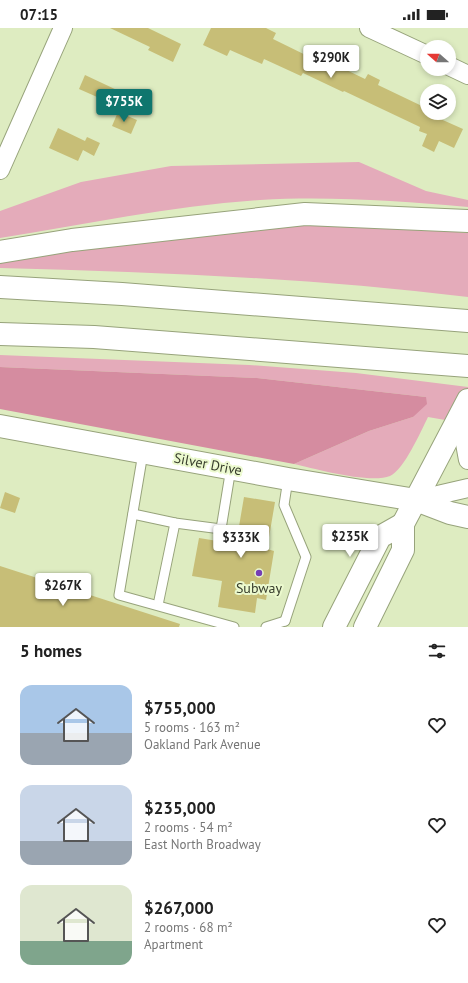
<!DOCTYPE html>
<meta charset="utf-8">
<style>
:root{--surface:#fff;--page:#f6f6f6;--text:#222;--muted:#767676;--accent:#0f766e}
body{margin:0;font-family:"PT Sans",sans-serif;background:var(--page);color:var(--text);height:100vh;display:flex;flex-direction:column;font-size:15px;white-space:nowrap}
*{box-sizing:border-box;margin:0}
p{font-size:13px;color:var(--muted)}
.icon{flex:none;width:22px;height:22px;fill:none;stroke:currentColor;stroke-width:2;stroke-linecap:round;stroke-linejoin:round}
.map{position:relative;height:599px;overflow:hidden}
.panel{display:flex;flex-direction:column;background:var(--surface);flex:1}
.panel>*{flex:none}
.needle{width:26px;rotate:291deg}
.tools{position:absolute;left:420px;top:12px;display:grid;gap:8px}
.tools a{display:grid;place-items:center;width:36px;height:36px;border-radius:50%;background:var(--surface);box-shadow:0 2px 6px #0003;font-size:20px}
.price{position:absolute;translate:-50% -34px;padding:0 9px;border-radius:4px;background:#fff;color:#222;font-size:13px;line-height:26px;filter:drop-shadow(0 1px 2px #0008)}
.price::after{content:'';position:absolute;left:50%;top:24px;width:12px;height:9px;margin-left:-6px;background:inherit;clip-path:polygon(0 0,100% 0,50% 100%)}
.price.on{background:var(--accent);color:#fff}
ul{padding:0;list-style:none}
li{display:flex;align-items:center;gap:12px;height:100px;padding:0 20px}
li span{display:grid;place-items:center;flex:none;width:112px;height:80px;border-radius:12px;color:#555}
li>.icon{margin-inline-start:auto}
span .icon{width:48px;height:48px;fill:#fffc;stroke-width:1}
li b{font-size:17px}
h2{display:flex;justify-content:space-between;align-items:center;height:48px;padding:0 20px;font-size:17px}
.status{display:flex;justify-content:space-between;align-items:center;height:28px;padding:0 20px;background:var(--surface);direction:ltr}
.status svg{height:11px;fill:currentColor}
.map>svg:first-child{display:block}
.green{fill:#e4abba}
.forest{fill:#d58ca0}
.building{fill:#c7be77}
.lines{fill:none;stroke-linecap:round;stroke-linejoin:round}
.service-casing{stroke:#97a37b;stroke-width:11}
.minor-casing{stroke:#97a37b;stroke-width:20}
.tertiary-casing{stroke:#97a37b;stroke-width:24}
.secondary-casing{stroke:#97a37b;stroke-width:24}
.motorway-casing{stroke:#97a37b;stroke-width:24}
.service{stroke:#fff;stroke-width:9}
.minor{stroke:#fff;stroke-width:18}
.tertiary{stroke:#fff;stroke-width:22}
.secondary{stroke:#fff;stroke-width:22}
.motorway{stroke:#fff;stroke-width:22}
.poi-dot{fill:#753eb4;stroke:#ebf9ce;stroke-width:1.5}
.labels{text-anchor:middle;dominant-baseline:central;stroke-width:4;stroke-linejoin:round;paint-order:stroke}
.street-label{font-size:14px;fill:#373d2c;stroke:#ebf9ce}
.poi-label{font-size:14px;fill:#373d2c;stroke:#ebf9ce}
</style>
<div class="status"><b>07:15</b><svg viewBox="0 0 49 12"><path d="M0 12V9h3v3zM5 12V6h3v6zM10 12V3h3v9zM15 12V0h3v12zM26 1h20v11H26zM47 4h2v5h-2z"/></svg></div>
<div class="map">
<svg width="468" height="599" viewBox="0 0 468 599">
<rect width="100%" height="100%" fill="#deecc1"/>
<!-- green -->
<g class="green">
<path d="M359 134 426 163 468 172V179C399 173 329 168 260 172 173 178 86 196 0 210V183L81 154 171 138Z"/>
<path d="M319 194 388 198 468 205V269C313 250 156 244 0 240V232L119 214Z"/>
<path d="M0 327 249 337 356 345 468 359V396L428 389C421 403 404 442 390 448 370 456 316 441 294 436L369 403 413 389 426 369 257 350 0 339Z"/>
</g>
<!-- forest -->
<path class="forest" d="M0 339 257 350 426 369 427 376 413 389 369 403 294 436 0 381Z"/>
<!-- building -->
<g class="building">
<path d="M110 0H148L181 16 173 34 148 22 150 19Z"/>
<path d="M211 0H266L276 5 273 11 326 37 328 33 365 51 368 46 380 52 378 57 424 79 423 82 427 85 463 101 454 120 439 113 434 124 422 118 427 106 419 103 420 99 344 63 343 64 303 45 301 48 264 31 262 36 230 22 227 28 203 17Z"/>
<path d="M85 47 119 63 113 76 79 61Z"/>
<path d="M118 84 137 92 131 106 112 98Z"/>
<path d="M58 100 85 113 87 109 100 115 94 128 83 122 78 133 49 120Z"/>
<path d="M5 464 20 470 15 485 0 480Z"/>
<path d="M244 469 275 474 267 521 274 523 266 572 257 570 255 585 218 579 222 553 192 548 199 510 236 516Z"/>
<path d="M0 538 180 596 179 599H0Z"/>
</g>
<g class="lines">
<defs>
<g id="service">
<path d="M143 425 119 567 234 599"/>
<path d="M133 486 175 495 221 501 231 440"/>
<path d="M158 577 175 495"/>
<path d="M285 593 306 529 284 477 288 451"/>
<path d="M266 599 285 593"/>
</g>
<g id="minor">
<path d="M369 0 427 27"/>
<path d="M449 38 468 47"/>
<path d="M0 142 63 0"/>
<path d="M460 388 468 432"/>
<path d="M416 472 468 460"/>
</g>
<path id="tertiary" d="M0 398 288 451 416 472 450 485 468 489"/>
<g id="secondary">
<path d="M334 599 380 509 403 496"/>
<path d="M365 599 403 522V496L468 372"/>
</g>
<g id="motorway">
<path d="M0 224 72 212 305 186 468 193"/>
<path d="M0 259 122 266 468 293"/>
<path d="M0 306 94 309 468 338"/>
</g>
</defs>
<!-- service casing -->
<use href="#service" class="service-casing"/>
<!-- minor casing -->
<use href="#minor" class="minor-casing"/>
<!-- tertiary casing -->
<use href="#tertiary" class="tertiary-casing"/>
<!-- secondary casing -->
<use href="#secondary" class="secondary-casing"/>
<!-- motorway casing -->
<use href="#motorway" class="motorway-casing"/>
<!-- service -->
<use href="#service" class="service"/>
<!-- minor -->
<use href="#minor" class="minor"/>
<!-- tertiary -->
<use href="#tertiary" class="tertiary"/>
<!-- secondary -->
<use href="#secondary" class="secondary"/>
<!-- motorway -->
<use href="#motorway" class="motorway"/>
</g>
<!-- markers -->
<circle class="poi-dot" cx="259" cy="545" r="4"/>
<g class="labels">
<!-- street labels -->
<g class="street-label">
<text transform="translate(208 436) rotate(11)">Silver Drive</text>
</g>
<!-- poi labels -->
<g class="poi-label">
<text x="259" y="560">Subway</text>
</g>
</g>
</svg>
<div class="tools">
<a><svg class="needle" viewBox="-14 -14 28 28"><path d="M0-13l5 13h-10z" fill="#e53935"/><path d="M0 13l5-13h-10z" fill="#767676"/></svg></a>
<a><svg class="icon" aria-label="layers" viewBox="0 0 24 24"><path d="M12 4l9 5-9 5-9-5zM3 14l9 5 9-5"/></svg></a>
</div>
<b class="price" style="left:331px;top:51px">$290K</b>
<b class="price on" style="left:124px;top:95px">$755K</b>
<b class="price" style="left:350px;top:530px">$235K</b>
<b class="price" style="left:241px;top:531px">$333K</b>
<b class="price" style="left:63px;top:579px">$267K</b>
</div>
<section class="panel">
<h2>5 homes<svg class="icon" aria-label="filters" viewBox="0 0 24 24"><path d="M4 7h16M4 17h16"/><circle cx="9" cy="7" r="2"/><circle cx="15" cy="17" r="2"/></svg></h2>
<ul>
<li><span style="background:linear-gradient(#a9c7e8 60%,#9aa5b1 0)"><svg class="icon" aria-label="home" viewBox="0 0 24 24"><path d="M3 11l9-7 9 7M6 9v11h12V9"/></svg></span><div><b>$755,000</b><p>5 rooms · 163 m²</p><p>Oakland Park Avenue</p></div><svg class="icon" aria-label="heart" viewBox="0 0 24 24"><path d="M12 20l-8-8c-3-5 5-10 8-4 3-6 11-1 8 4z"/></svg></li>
<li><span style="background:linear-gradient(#c9d6e8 70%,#9aa5b1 0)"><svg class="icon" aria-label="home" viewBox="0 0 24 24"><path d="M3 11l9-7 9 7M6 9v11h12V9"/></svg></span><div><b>$235,000</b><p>2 rooms · 54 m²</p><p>East North Broadway</p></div><svg class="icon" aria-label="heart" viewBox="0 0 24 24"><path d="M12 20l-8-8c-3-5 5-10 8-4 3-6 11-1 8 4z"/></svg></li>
<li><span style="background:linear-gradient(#dfe7d0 70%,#7fa58c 0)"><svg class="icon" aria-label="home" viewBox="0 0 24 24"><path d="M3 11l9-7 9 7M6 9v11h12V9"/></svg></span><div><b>$267,000</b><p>2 rooms · 68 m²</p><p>Apartment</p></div><svg class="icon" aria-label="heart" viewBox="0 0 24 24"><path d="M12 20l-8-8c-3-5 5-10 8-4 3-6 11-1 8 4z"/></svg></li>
</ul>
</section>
